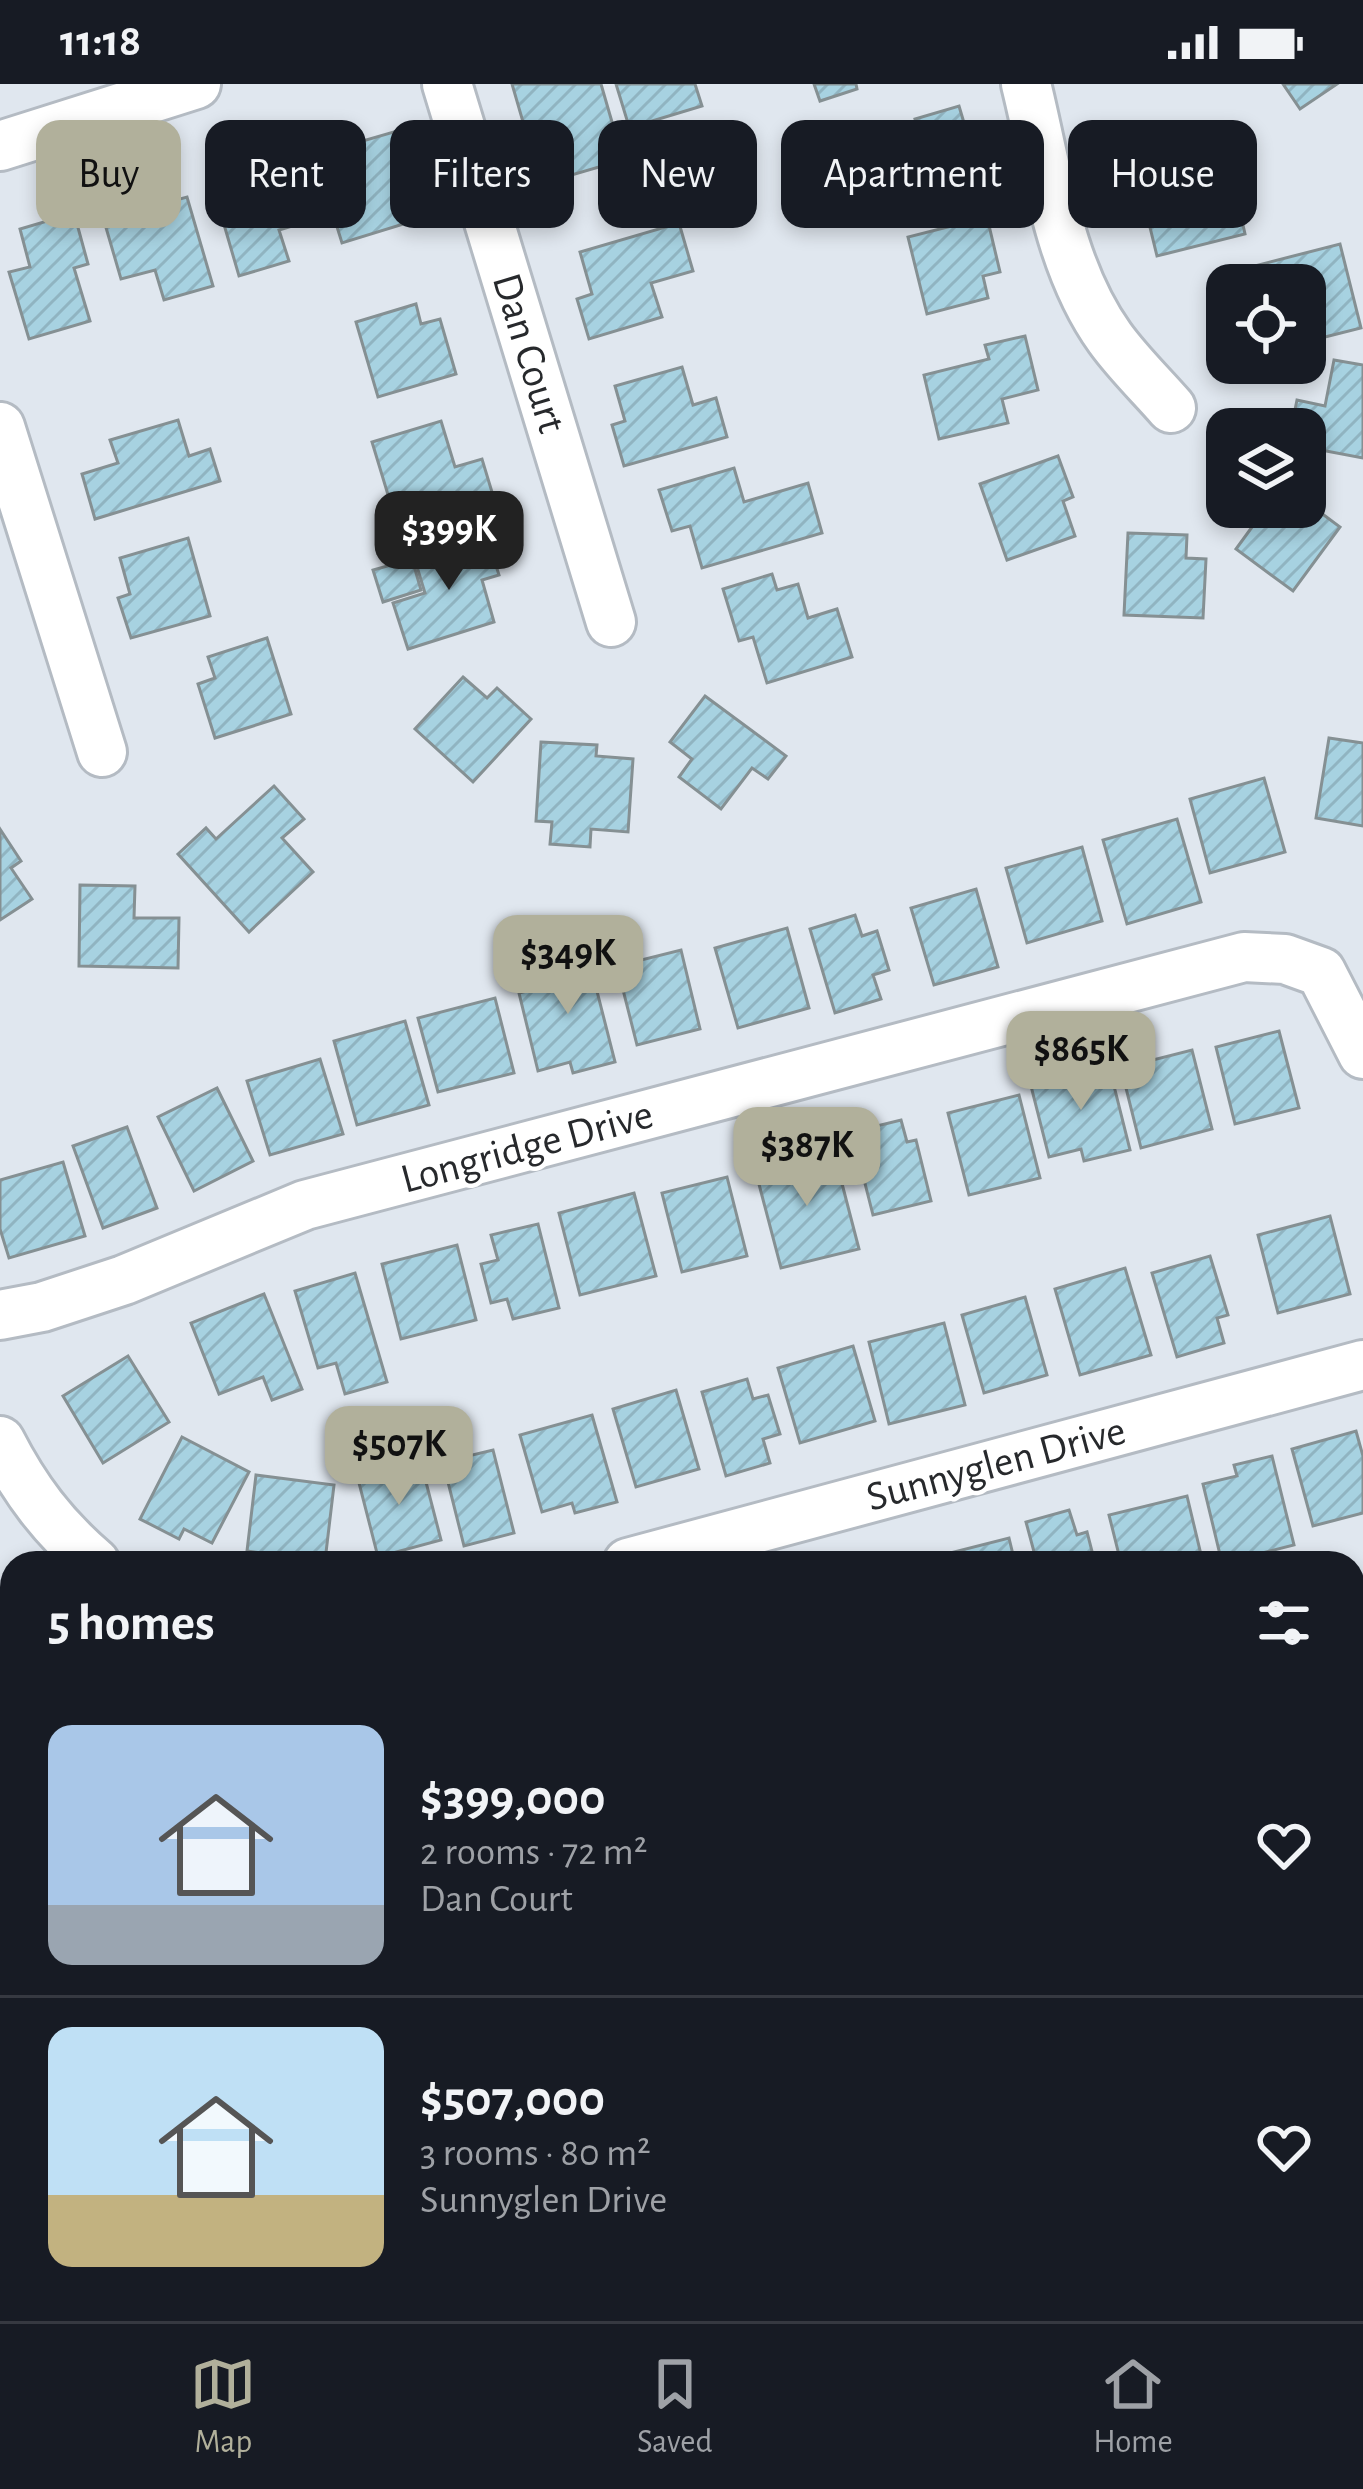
<!DOCTYPE html>
<meta charset="utf-8">
<style>
:root{--surface:#171b24;--page:#20242c;--text:#f1f3f6;--muted:#9ea1a6;--line:#363941;--accent:#b1b09b}
body{margin:0;font-family:"Alegreya Sans",sans-serif;background:var(--page);color:var(--text);height:100vh;display:flex;flex-direction:column;font-size:45px;white-space:nowrap}
*{box-sizing:border-box;margin:0}
p{font-size:39px;color:var(--muted)}
.icon{flex:none;width:66px;height:66px;fill:none;stroke:currentColor;stroke-width:2;stroke-linecap:round;stroke-linejoin:round}
.map{position:relative;flex:1;overflow:hidden}
.panel{position:absolute;left:0px;top:1467px;width:1365px;height:771px;display:flex;flex-direction:column;background:var(--surface);border-radius:36px 36px 0 0;box-shadow:0 6px 18px #0003}
.panel>*{flex:none}
.top-card{position:absolute;left:36px;top:36px;width:1293px;height:108px;display:flex;gap:24px}
.buttons{position:absolute;left:1206px;top:180px;display:grid;gap:24px}
.buttons a{display:grid;place-items:center;width:120px;height:120px;border-radius:24px;background:var(--surface);box-shadow:0 6px 18px #0003;font-size:60px}
.price{position:absolute;translate:-50% -102px;padding:0 27px;border-radius:24px;background:var(--accent);color:#111;font-size:39px;line-height:78px;filter:drop-shadow(0 3px 6px #0008)}
.price::after{content:'';position:absolute;left:50%;top:72px;width:36px;height:27px;margin-left:-18px;background:inherit;clip-path:polygon(0 0,100% 0,50% 100%)}
.price.current{background:#222;color:#fff}
ul{padding:0;list-style:none}
li{display:flex;align-items:center;gap:36px;height:300px;padding:0 48px}
li+li{border-top:3px solid var(--line)}
li span{display:grid;place-items:center;flex:none;width:336px;height:240px;border-radius:24px;color:#555}
li>.icon{margin-inline-start:auto}
span .icon{width:144px;height:144px;fill:#fffc;stroke-width:1}
li b{font-size:51px}
h2{display:flex;justify-content:space-between;align-items:center;height:144px;padding:0 48px;font-size:51px}
.tag{padding:0 42px;border-radius:24px;background:var(--surface);box-shadow:0 6px 18px #0003;font-size:42px;line-height:108px}
.tag.current{background:var(--accent);color:#111}
.status{display:flex;justify-content:space-between;align-items:center;height:84px;padding:0 60px;background:var(--surface);direction:ltr}
.status svg{height:33px;fill:currentColor}
.tabs{display:flex;justify-content:space-around;align-items:center;height:168px;border-top:3px solid var(--line);background:var(--surface);font-size:33px;color:var(--muted)}
.tabs a{display:grid;justify-items:center;gap:6px}
.tabs .current{color:var(--accent)}
.map>svg:first-child{display:block}
.cemetery{fill:url(#cemetery-stones)}
.building{fill:url(#building-hatch);stroke:#859093;stroke-width:3}
.lines{fill:none;stroke-linecap:round;stroke-linejoin:round}
.minor-casing{stroke:#b4bbc3;stroke-width:54}
.path{stroke:#9da2a9;stroke-width:8;stroke-dasharray:9 9;stroke-linecap:butt}
.minor{stroke:#fff;stroke-width:48}
.labels{text-anchor:middle;dominant-baseline:central;stroke-width:9;stroke-linejoin:round;paint-order:stroke}
.street-label{font-size:42px;fill:#27292c;stroke:#fff}
</style>
<div class="status"><b>11:18</b><svg viewBox="0 0 49 12"><path d="M0 12V9h3v3zM5 12V6h3v6zM10 12V3h3v9zM15 12V0h3v12zM26 1h20v11H26zM47 4h2v5h-2z"/></svg></div>
<div class="map">
<svg width="1363" height="2237" viewBox="0 0 1363 2237">
<defs>
<pattern id="cemetery-stones" width="16" height="16" patternUnits="userSpaceOnUse" patternTransform="scale(3)"><rect width="16" height="16" fill="#cabcd8"/><path d="M2 7V4a2 2 0 0 1 4 0v3zM10 15v-3a2 2 0 0 1 4 0v3z" fill="#a499af"/></pattern>
<pattern id="building-hatch" width="6" height="6" patternUnits="userSpaceOnUse" patternTransform="scale(3)"><rect width="6" height="6" fill="#a7d2e1"/><path d="M-1 1l2-2M0 6l6-6M5 7l2-2" fill="none" stroke="#90b4c1"/></pattern>
</defs>
<rect width="100%" height="100%" fill="#e0e7ef"/>
<!-- cemetery -->
<path class="cemetery" d="M1363 1611V2237H0V1664L12 1670V2226H1353V1613Z"/>
<!-- building -->
<g class="building">
<path d="M512 0H601L623 76 541 100Z"/>
<path d="M616 0H695L702 22 652 37 657 52 634 59Z"/>
<path d="M814 0H856L857 5 820 17Z"/>
<path d="M1283 0H1337L1300 25Z"/>
<path d="M959 22 975 76 937 86 942 108 875 127 857 62 918 45 915 35Z"/>
<path d="M351 44 356 59 397 47 423 134 342 159 310 56Z"/>
<path d="M290 61 312 136 279 146 289 177 239 192 209 89Z"/>
<path d="M1193 73 1201 110 1234 101 1245 150 1157 172 1147 131 1132 135 1121 91Z"/>
<path d="M140 111 144 125 187 113 213 202 164 216 155 186 121 195 100 123Z"/>
<path d="M74 129 88 180 74 184 90 237 29 255 9 188 30 183 20 145Z"/>
<path d="M987 133 1000 188 983 192 988 214 927 230 908 153Z"/>
<path d="M679 139 693 187 651 199 662 233 589 255 577 215 592 210 580 168Z"/>
<path d="M1340 160 1361 244 1305 258V201H1239L1235 187Z"/>
<path d="M416 220 421 240 440 235 456 290 378 313 356 238Z"/>
<path d="M1025 252 1038 306 1002 315 1008 339 939 355 924 291 989 275 985 261Z"/>
<path d="M1334 276 1363 281V374L1305 363V345H1291L1297 316 1325 322Z"/>
<path d="M682 283 693 321 716 314 727 353 624 382 612 341 625 337 615 302Z"/>
<path d="M178 336 189 372 210 365 220 397 95 435 82 390 118 379 110 356Z"/>
<path d="M441 337 455 383 482 375 495 418 399 447 372 358Z"/>
<path d="M1058 372 1073 413 1063 417 1075 452 1007 476 980 400Z"/>
<path d="M734 384 744 418 808 399 822 449 702 484 690 442 672 447 659 406Z"/>
<path d="M1305 417 1340 443 1293 507 1236 465 1255 439 1244 431 1249 423H1305Z"/>
<path d="M1128 449 1187 451 1186 474 1206 475 1203 534 1124 531Z"/>
<path d="M486 450 499 491 482 496 494 538 408 565 393 519 425 509 414 473Z"/>
<path d="M188 454 210 532 131 554 118 514 130 510 120 474Z"/>
<path d="M412 475 421 506 383 518 373 486Z"/>
<path d="M772 490 777 506 798 500 808 534 837 525 852 573 767 599 753 553 739 557 723 505Z"/>
<path d="M267 554 291 630 215 654 198 600 215 594 208 573Z"/>
<path d="M463 593 487 614 497 604 531 635 473 698 415 645Z"/>
<path d="M705 612 786 672 768 695 752 684 721 725 679 693 692 675 670 658Z"/>
<path d="M1329 654 1363 659V742L1316 734Z"/>
<path d="M541 658 597 661 596 672 633 675 628 748 591 745 590 763 550 760 552 738 536 737Z"/>
<path d="M1264 694 1285 768 1210 789 1190 715Z"/>
<path d="M274 702 304 735 282 754 313 788 249 848 178 770 206 744 216 755Z"/>
<path d="M1177 735 1201 818 1127 840 1103 756Z"/>
<path d="M0 745 21 777 11 784 32 815 0 836Z"/>
<path d="M1082 763 1102 837 1027 859 1006 784Z"/>
<path d="M80 801 135 802 134 834H179L178 884 79 882Z"/>
<path d="M976 805 998 883 934 901 911 824Z"/>
<path d="M855 831 862 852 877 847 889 886 873 891 881 915 835 929 810 845Z"/>
<path d="M787 844 809 924 738 944 715 864Z"/>
<path d="M586 864 615 978 573 989 570 978 538 987 519 909 554 900 547 874Z"/>
<path d="M681 866 700 945 637 961 617 882Z"/>
<path d="M495 914 514 989 438 1008 418 934Z"/>
<path d="M405 937 429 1021 357 1041 334 957Z"/>
<path d="M1279 947 1299 1024 1235 1040 1216 963Z"/>
<path d="M1192 966 1212 1045 1141 1064 1121 984Z"/>
<path d="M320 975 343 1050 270 1071 247 997Z"/>
<path d="M1108 978 1130 1066 1084 1077 1081 1065 1049 1073 1030 998Z"/>
<path d="M217 1004 253 1077 194 1107 158 1033Z"/>
<path d="M1019 1011 1040 1094 969 1111 948 1029Z"/>
<path d="M901 1036 907 1058 916 1056 931 1117 873 1131 852 1048Z"/>
<path d="M127 1043 157 1124 103 1144 73 1062Z"/>
<path d="M833 1065 859 1165 781 1184 755 1085Z"/>
<path d="M63 1078 85 1152 9 1174 0 1145V1096Z"/>
<path d="M727 1093 747 1172 682 1188 662 1109Z"/>
<path d="M634 1109 656 1192 580 1211 559 1129Z"/>
<path d="M1330 1132 1350 1210 1278 1229 1258 1151Z"/>
<path d="M538 1140 559 1224 513 1235 507 1215 491 1219 481 1180 498 1176 491 1151Z"/>
<path d="M457 1161 476 1236 401 1255 382 1180Z"/>
<path d="M1210 1172 1228 1231 1217 1234 1224 1259 1177 1273 1152 1189Z"/>
<path d="M1125 1184 1151 1271 1080 1291 1055 1205Z"/>
<path d="M355 1189 387 1298 345 1310 336 1279 318 1284 295 1207Z"/>
<path d="M264 1210 302 1305 272 1316 263 1293 219 1310 191 1239Z"/>
<path d="M1025 1213 1047 1291 984 1309 962 1231Z"/>
<path d="M944 1239 965 1321 889 1340 869 1258Z"/>
<path d="M853 1262 875 1337 800 1359 778 1284Z"/>
<path d="M128 1272 169 1338 103 1379 63 1312Z"/>
<path d="M747 1295 753 1315 768 1311 780 1350 763 1355 770 1379 726 1392 702 1308Z"/>
<path d="M676 1306 699 1385 636 1403 613 1325Z"/>
<path d="M592 1331 617 1418 575 1429 572 1419 542 1428 520 1351Z"/>
<path d="M1356 1347 1363 1372V1429L1313 1442 1292 1365Z"/>
<path d="M182 1353 249 1388 212 1459 184 1445 179 1455 140 1435Z"/>
<path d="M493 1366 514 1449 464 1462 443 1378Z"/>
<path d="M1272 1372 1294 1461 1222 1479 1203 1400 1237 1392 1234 1381Z"/>
<path d="M420 1375 441 1456 378 1473 357 1391Z"/>
<path d="M256 1391 334 1401 325 1477 247 1467Z"/>
<path d="M1187 1412 1203 1479H1121L1109 1431Z"/>
<path d="M1069 1426 1077 1451 1087 1448 1095 1479H1037L1026 1438Z"/>
<path d="M1009 1454 1015 1479H949L946 1470Z"/>
<path d="M3 1499 12 1508 9 1609 0 1601Z"/>
</g>
<g class="lines">
<defs>
<g id="minor">
<path d="M447 0 611 538"/>
<path d="M1026 0C1047 84 1058 182 1110 254 1128 279 1151 301 1171 324"/>
<path d="M0 62 196 0"/>
<path d="M0 343 102 668"/>
<path d="M0 1231 42 1223 124 1196 305 1121 1244 873 1285 875 1321 888 1363 970"/>
<path d="M0 1357C25 1406 53 1443 95 1479"/>
<path d="M628 1479 1363 1281"/>
<path d="M0 1765 12 1768"/>
<path d="M1353 2224 1363 2234"/>
<path d="M249 2226 252 2237"/>
<path d="M905 2237 917 2226"/>
</g>
</defs>
<!-- minor casing -->
<use href="#minor" class="minor-casing"/>
<!-- path -->
<path class="path" d="M19 2237 54 2226 97 2237"/>
<!-- minor -->
<use href="#minor" class="minor"/>
</g>
<g class="labels">
<!-- street labels -->
<g class="street-label">
<text transform="translate(529 269) rotate(73)">Dan Court</text>
<text transform="translate(527 1063) rotate(-15)">Longridge Drive</text>
<text transform="translate(996 1380) rotate(-15)">Sunnyglen Drive</text>
</g>
</g>
</svg>
<div class="buttons">
<a><svg class="icon" aria-label="locate" viewBox="0 0 24 24"><circle cx="12" cy="12" r="6"/><path d="M12 2v4M12 18v4M2 12h4M18 12h4"/></svg></a>
<a><svg class="icon" aria-label="layers" viewBox="0 0 24 24"><path d="M12 4l9 5-9 5-9-5zM3 14l9 5 9-5"/></svg></a>
</div>
<b class="price current" style="left:449px;top:509px">$399K</b>
<b class="price" style="left:568px;top:933px">$349K</b>
<b class="price" style="left:1081px;top:1029px">$865K</b>
<b class="price" style="left:807px;top:1125px">$387K</b>
<b class="price" style="left:399px;top:1424px">$507K</b>
<div class="top-card">
<a class="tag current">Buy</a>
<a class="tag">Rent</a>
<a class="tag">Filters</a>
<a class="tag">New</a>
<a class="tag">Apartment</a>
<a class="tag">House</a>
</div>
<section class="panel">
<h2>5 homes<svg class="icon" aria-label="filters" viewBox="0 0 24 24"><path d="M4 7h16M4 17h16"/><circle cx="9" cy="7" r="2"/><circle cx="15" cy="17" r="2"/></svg></h2>
<ul>
<li><span style="background:linear-gradient(#a9c7e8 75%,#9aa5b1 0)"><svg class="icon" aria-label="home" viewBox="0 0 24 24"><path d="M3 11l9-7 9 7M6 9v11h12V9"/></svg></span><div><b>$399,000</b><p>2 rooms · 72 m²</p><p>Dan Court</p></div><svg class="icon" aria-label="heart" viewBox="0 0 24 24"><path d="M12 20l-8-8c-3-5 5-10 8-4 3-6 11-1 8 4z"/></svg></li>
<li><span style="background:linear-gradient(#bfe0f5 70%,#c2b280 0)"><svg class="icon" aria-label="home" viewBox="0 0 24 24"><path d="M3 11l9-7 9 7M6 9v11h12V9"/></svg></span><div><b>$507,000</b><p>3 rooms · 80 m²</p><p>Sunnyglen Drive</p></div><svg class="icon" aria-label="heart" viewBox="0 0 24 24"><path d="M12 20l-8-8c-3-5 5-10 8-4 3-6 11-1 8 4z"/></svg></li>
</ul>
</section>
</div>
<nav class="tabs">
<a class="current"><svg class="icon" aria-label="map" viewBox="0 0 24 24"><path d="M3 6l6-2 6 2 6-2v14l-6 2-6-2-6 2zM9 4v14M15 6v14"/></svg>Map</a>
<a><svg class="icon" aria-label="saved" viewBox="0 0 24 24"><path d="M7 4h10v16l-5-4-5 4z"/></svg>Saved</a>
<a><svg class="icon" aria-label="home" viewBox="0 0 24 24"><path d="M3 11l9-7 9 7M6 9v11h12V9"/></svg>Home</a>
</nav>
